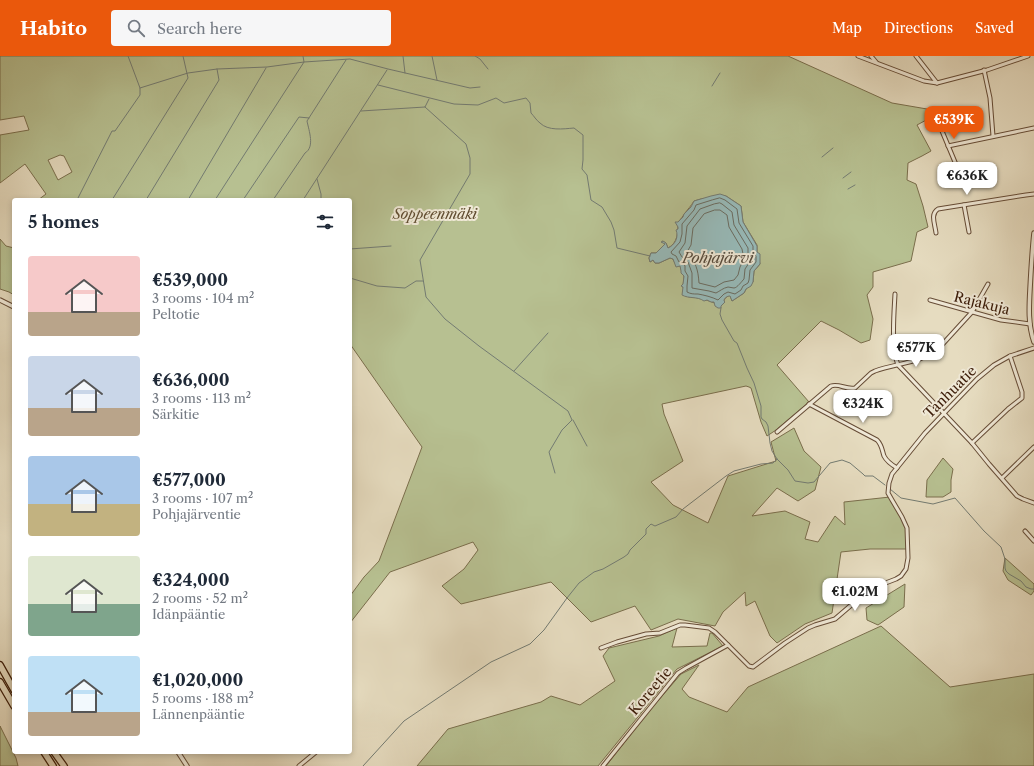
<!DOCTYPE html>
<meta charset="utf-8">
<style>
:root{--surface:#fff;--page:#f6f6f7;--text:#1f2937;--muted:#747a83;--accent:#ea580c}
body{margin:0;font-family:"Libre Caslon Text",serif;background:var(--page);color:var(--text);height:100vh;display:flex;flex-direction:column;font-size:15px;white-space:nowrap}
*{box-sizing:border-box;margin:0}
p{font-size:13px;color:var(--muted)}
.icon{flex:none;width:22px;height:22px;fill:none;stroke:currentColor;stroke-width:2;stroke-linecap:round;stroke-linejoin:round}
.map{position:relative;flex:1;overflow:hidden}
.panel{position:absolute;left:12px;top:142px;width:340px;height:556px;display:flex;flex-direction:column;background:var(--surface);border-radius:4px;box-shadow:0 2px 6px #0003}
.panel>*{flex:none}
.price{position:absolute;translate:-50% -34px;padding:0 9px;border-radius:8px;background:#fff;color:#222;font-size:13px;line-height:26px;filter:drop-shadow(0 1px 2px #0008)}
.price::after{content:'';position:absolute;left:50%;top:24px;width:12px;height:9px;margin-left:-6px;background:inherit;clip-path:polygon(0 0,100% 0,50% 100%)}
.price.active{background:var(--accent);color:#fff}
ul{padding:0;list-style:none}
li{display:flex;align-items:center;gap:12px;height:100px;padding:0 16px}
li span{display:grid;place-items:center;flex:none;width:112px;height:80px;border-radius:4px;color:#555}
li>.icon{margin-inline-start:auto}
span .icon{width:48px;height:48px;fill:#fffc;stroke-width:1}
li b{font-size:17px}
h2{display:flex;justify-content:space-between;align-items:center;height:48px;padding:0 16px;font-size:17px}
header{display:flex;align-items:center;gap:24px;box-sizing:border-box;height:56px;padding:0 20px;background:var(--accent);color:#fff}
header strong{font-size:19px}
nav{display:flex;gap:22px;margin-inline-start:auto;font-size:14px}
.search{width:280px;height:36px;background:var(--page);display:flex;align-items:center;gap:10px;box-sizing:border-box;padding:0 14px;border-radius:4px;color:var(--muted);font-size:15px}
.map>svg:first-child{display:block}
.green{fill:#b7c091;stroke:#7a6e4c;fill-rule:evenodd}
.water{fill:#97bab9;stroke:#737b72}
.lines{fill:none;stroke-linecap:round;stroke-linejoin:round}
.shore{stroke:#6a6b60;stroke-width:1}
.stream{stroke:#737b72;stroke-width:1}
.minor-casing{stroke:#664c36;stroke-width:5}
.tertiary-casing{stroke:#664c36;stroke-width:5.5}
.motorway-casing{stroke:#3c1c08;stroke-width:8}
.minor{stroke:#efe8d6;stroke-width:3}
.tertiary{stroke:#efe8d6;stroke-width:3.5}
.motorway{stroke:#e6dcc0;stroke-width:5.5}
.labels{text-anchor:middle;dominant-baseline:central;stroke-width:4;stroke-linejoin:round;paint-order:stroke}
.park-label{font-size:14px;font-style:italic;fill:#614d31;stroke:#efe8d6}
.street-label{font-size:14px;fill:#3c1c08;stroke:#efe8d6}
.water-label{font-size:15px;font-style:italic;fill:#574b3d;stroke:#efe8d6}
</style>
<header>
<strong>Habito</strong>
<div class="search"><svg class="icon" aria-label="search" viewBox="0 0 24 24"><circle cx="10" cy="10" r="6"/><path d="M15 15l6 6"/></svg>Search here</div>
<nav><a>Map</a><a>Directions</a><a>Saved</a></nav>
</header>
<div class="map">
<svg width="1034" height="710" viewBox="0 0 1034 710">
<rect width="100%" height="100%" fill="#e6dcc0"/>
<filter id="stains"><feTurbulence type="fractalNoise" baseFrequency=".005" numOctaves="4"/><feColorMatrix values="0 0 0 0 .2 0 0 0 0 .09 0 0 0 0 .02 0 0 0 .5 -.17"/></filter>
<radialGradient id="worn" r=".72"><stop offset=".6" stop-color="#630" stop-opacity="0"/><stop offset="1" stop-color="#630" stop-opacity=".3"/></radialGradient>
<!-- green -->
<g class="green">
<path d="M0 0H788L892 47 927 53 930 62 917 69 931 95 922 100 908 107 907 124 916 128 923 150 928 171 917 176 911 205 873 216V231L867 239 873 263 870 284 861 287 839 274 821 265 777 309 809 346 776 374 767 380 761 366 751 332 749 331 746 330 662 348 664 358 683 405 651 426 673 449 708 467 728 420 776 405 771 386 794 372 804 395 821 411 815 434 798 445 777 432 752 460 785 455 810 466 805 483 818 486 835 460 845 469 844 446 890 441 907 472 908 493H870L841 496 832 557 805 568 777 587 770 580 755 545 746 550 745 536 723 556 715 570 678 563 651 574 635 550 591 566 551 526 461 548 442 530 464 513 478 494 473 486 390 516 350 567V540L364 521 379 505 422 391 350 288V144H38L46 138 25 108 0 127V79L29 74 24 60 0 64ZM60 99 64 100 72 116 58 124 48 104ZM726 140 741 150 743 166 757 189V196L760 208 754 215 753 226 746 233 744 237 732 245 730 239C724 242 724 245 721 250 713 246 707 244 699 242 695 241 691 242 686 240L683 231 684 220 680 210 675 207 673 203 670 202 659 207H655L653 204 650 206 649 202 651 197H656L665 188 662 185 666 187 668 192C678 187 678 176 678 166 681 163 683 160 685 157 688 153 691 150 694 145L701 143Z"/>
<path d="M0 183 6 190 14 192V239L9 236 0 233Z"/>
<path d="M943 402 953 413 951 424V436L943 441H926L927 424Z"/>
<path d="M1005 502 1034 528V535L1031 539 1008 524 1003 515Z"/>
<path d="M905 528 904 551 878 569 867 564 866 552Z"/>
<path d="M881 570 950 631 1034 618V710H606L631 678 632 675 681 618 699 609 682 633 689 641 727 656 748 631Z"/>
<path d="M677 572 672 591 707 590 710 577H712L723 590 677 613 598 710H417L448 673 541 646 551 640 580 649 615 625 603 600 609 592 659 580Z"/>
<path d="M0 670 16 702 18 710H0Z"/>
</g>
<!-- water -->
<path class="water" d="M720 138 726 140 741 150 743 166 757 190V196L760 198V208L754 215 753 226 751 230 746 233 744 237 732 245 730 240C727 240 724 242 724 245L725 246 721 250V252H718L715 250 714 246H711L707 244 704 245C697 240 689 243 682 239L683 231 681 230 683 228 684 220 681 217V215L680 210 676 211 673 203 670 202 659 207H655L653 204 650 206 649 202 651 197H656L665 188 661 186 663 185 666 187 668 192C675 189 679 181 676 174L678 173V171L675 166H678L683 161 684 158 691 151 694 145 711 140Z"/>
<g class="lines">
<!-- shore -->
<g class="shore">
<path d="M720 142 725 144 737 153 739 167 753 190V196L756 200V206L750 214 749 224 748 227 743 230 741 234 735 238 728 236 724 238 718 244C712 241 704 239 698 238 693 238 691 238 687 236V230L688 220 685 215V210L683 207 679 206 676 200 672 198 671 196 680 186 682 178V168L694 154 696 149 712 144Z"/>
<path d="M720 147 722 148 732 156 734 169 748 192V198L751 204 745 213 744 223C742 225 737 232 734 232 732 232 730 231 728 231 723 232 720 235 716 237L709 235 692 232V217L688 206 682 201 679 196 685 187 687 170 700 153 714 148Z"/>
<path d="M715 154H720L727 159 729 171 742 193 744 203 740 211 738 219 734 224 724 226 715 231 699 227C698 213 696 207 687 196L691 189 693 172 704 158Z"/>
</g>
<!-- stream -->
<g class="stream">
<path d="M403 0 405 17"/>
<path d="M432 0 437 24"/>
<path d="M475 0 480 3 488 13"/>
<path d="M378 29 454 48 478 49 496 42 504 47 526 42 530 47 531 57C534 60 536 64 540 67 548 75 563 73 574 72L583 79V104L582 113 587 119 591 144 602 151 611 166 614 174 617 192 650 200"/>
<path d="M712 30 720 17"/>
<path d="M140 32 188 17 217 13 267 11 304 6 350 3 388 13 470 32 480 31"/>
<path d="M425 51 466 88 470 102V118L420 204 426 241 445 263 479 290 568 355 572 364 562 374 549 396 555 417"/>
<path d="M361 55 425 51 429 43"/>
<path d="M822 101 833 92"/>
<path d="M843 122 851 116"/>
<path d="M317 123 321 138V144"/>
<path d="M848 133 855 129"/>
<path d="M77 144 112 75H115L140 39V32L128 0"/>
<path d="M112 144 188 22 183 0"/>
<path d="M146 144 219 24 217 13"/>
<path d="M188 144 266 12"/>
<path d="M215 144 304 6 303 0"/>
<path d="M243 144 299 61 309 62"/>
<path d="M273 144 305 97C315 91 309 75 307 65L346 4"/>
<path d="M303 144 387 14"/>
<path d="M350 193 391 190"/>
<path d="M350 222 377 230 405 232 416 225H423"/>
<path d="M721 252 720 258 722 264 734 285 737 287 747 312 754 327 761 350V361L762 363 766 366 768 370 770 387 772 395 777 403 788 414 795 425 808 427 814 426 830 407 842 404 850 407 863 418 865 420H873L885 429"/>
<path d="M514 315 548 277"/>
<path d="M573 364 587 390"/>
<path d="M890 433 901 442 933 448 955 442 984 475 1001 491 1005 503V512L1006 515 1009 518 1021 525 1026 531 1031 533H1034"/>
<path d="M363 710 404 665 491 606 530 588 544 574 567 542 579 527 594 516 603 513 624 501 628 498 630 494 646 478V473L651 468 655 470 676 461 683 453 726 420 734 415 761 408 773 407 777 403"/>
</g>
<defs>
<g id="minor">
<path d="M858 0 924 25 937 27 987 14 1028 0"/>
<path d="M871 0 876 6"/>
<path d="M916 0 937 27"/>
<path d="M984 14 990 42 993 80"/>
<path d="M934 56 960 118"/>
<path d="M948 90 1034 72"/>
<path d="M964 149 969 176"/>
<path d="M936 177C935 168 930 158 938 153L1026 139 1034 138"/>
<path d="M895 238C894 257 891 291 898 309L972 387 989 408 1017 440 1023 443 1034 447"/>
<path d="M930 244 1001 264 1030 268"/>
<path d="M809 348 877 384C882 389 882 394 884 400 887 406 892 409 897 412"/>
<path d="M777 376 831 330C839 327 846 334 855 332L871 317 875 315C897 307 923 307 940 291L972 256 988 228"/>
<path d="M972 387 1008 353 1022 342V336L1010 300"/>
<path d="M1002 422 1034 391"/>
<path d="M1025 475 1034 485"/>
<path d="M601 592 617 586 646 578 660 577 680 569H685L709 572 715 576 749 610 753 611 785 587 808 572 815 569 835 563 870 533 896 523 901 520 906 513 908 502 907 472 902 461 892 444 888 437 889 427 892 418 925 377 977 323 994 309 1010 300 1034 292"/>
<path d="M299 710 316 696"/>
<path d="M603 710 678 617 686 612 728 589"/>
</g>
<g id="tertiary">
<path d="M1034 177C1032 196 1031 214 1030 233 1029 251 1028 269 1034 286"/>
<path d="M0 244 14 251"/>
<path d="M178 696 187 710"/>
</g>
<g id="motorway">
<path d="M0 609 14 634"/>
<path d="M0 626 14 650"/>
<path d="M44 696 53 710"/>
<path d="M54 696 64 710"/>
</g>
</defs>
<!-- minor casing -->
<use href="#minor" class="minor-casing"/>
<!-- tertiary casing -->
<use href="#tertiary" class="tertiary-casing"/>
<!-- motorway casing -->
<use href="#motorway" class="motorway-casing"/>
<!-- minor -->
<use href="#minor" class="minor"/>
<!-- tertiary -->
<use href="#tertiary" class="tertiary"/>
<!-- motorway -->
<use href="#motorway" class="motorway"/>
</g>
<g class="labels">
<!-- park labels -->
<g class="park-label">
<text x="435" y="158">Soppeenmäki</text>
</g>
<!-- street labels -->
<g class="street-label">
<text transform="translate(982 247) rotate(14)">Rajakuja</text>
<text transform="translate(950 336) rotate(-45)">Tanhuatie</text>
<text transform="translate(650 635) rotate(-50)">Koreetie</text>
</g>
<!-- water labels -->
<g class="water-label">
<text x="718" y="201">Pohjajärvi</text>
</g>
</g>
<rect width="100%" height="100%" filter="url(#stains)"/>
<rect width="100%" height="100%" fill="url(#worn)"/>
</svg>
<b class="price active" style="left:954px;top:84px">€539K</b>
<b class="price" style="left:967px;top:140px">€636K</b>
<b class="price" style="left:916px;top:312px">€577K</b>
<b class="price" style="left:863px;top:368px">€324K</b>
<b class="price" style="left:855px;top:556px">€1.02M</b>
<section class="panel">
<h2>5 homes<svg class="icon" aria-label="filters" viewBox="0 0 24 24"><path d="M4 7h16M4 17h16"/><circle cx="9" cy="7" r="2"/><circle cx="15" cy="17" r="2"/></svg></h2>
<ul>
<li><span style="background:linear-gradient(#f6c9c9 70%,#b9a48a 0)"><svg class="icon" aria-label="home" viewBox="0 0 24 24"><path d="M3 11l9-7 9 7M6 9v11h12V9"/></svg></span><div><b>€539,000</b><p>3 rooms · 104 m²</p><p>Peltotie</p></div></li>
<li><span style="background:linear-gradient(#c9d6e8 65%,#b9a48a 0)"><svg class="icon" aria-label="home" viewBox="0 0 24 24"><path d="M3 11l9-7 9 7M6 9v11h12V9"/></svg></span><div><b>€636,000</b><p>3 rooms · 113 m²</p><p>Särkitie</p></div></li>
<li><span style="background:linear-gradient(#a9c7e8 60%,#c2b280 0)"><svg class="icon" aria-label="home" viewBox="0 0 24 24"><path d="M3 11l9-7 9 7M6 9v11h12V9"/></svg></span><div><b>€577,000</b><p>3 rooms · 107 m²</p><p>Pohjajärventie</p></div></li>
<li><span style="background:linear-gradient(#dfe7d0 60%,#7fa58c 0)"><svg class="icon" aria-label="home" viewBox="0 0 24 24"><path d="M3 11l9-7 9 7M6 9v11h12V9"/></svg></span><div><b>€324,000</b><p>2 rooms · 52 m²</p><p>Idänpääntie</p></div></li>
<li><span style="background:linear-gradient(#bfe0f5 70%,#b9a48a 0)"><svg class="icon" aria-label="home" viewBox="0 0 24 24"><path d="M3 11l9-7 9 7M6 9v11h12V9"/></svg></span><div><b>€1,020,000</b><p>5 rooms · 188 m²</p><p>Lännenpääntie</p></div></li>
</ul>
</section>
</div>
